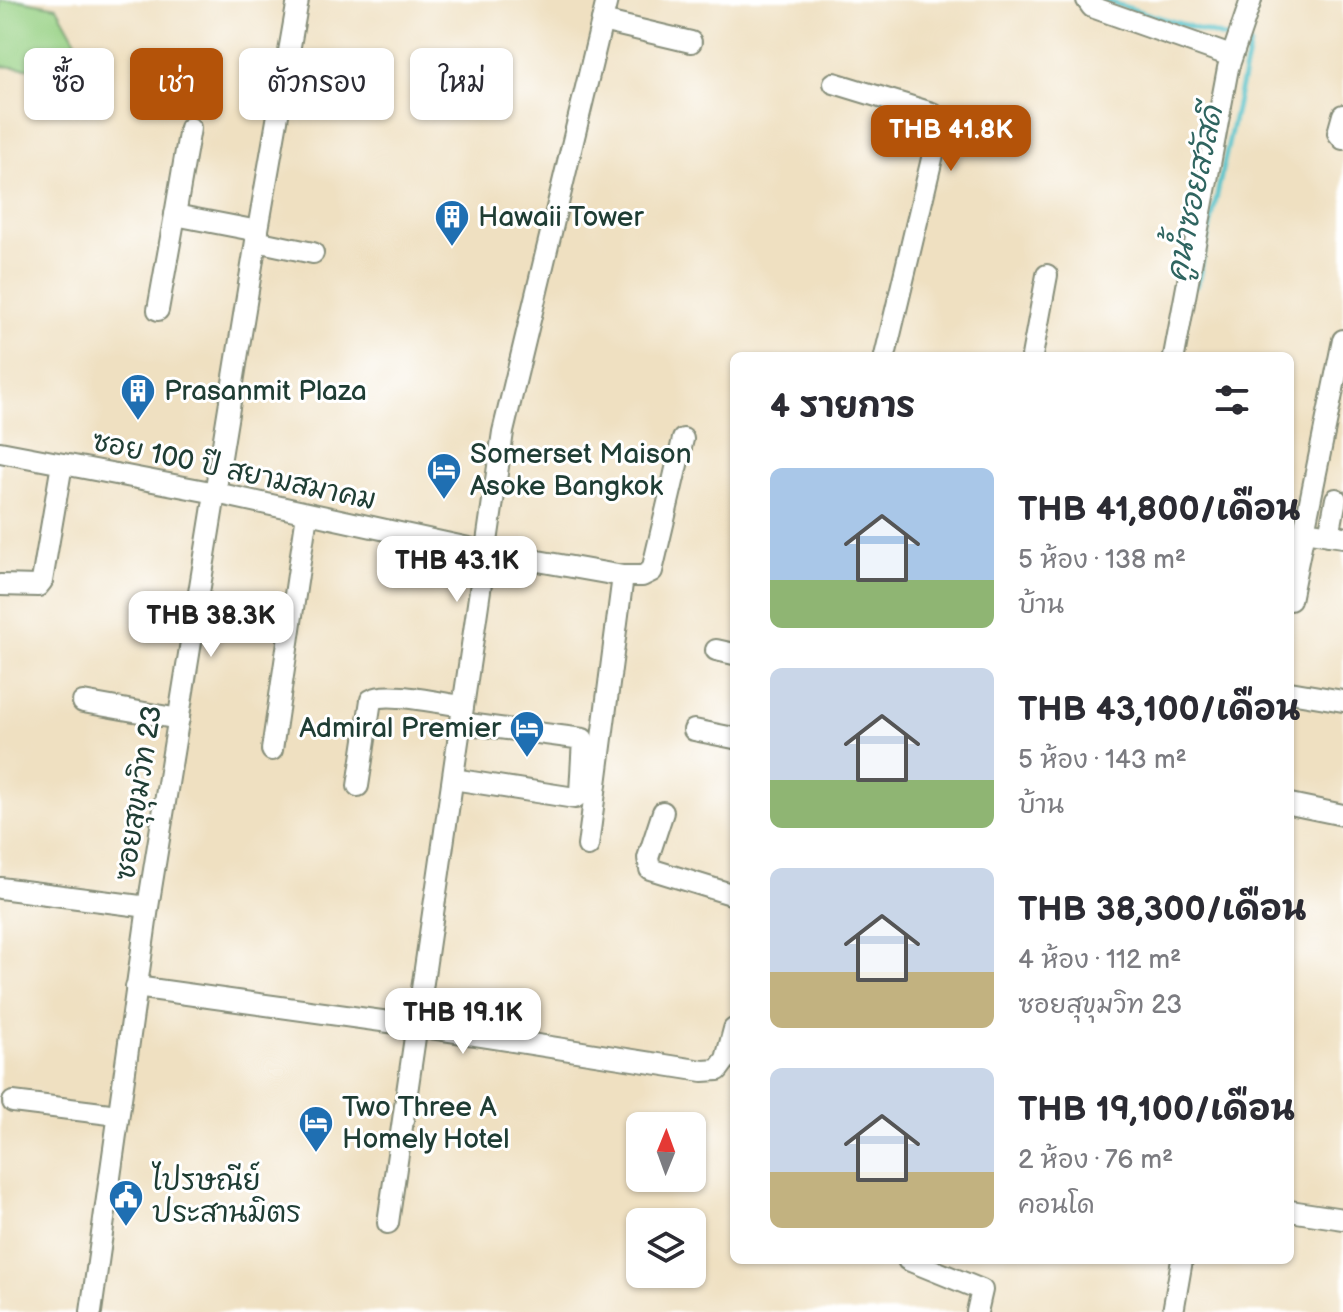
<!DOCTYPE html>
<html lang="th">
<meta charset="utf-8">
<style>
:root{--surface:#fff;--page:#f7f7f7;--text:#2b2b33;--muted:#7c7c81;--accent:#b45309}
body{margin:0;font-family:"Balsamiq Sans","Playpen Sans Thai",sans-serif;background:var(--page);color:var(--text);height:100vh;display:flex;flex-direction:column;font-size:30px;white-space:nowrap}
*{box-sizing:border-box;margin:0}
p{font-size:26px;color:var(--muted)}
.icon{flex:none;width:44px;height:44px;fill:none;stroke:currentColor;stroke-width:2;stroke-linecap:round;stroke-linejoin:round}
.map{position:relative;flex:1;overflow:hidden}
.drawer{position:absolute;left:730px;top:352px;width:564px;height:912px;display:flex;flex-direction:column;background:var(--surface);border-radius:12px;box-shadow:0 2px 6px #0004}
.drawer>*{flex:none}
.guide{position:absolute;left:24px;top:48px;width:586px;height:72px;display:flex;gap:16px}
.needle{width:52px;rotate:1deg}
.controls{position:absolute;left:626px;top:1112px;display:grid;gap:16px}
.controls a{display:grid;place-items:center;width:80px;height:80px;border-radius:12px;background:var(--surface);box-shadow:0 2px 6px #0004;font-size:40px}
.price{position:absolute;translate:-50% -68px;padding:0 18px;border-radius:16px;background:#fff;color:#222;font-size:26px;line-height:52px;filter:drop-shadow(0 2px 4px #0008)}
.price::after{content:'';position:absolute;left:50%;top:48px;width:24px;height:18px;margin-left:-12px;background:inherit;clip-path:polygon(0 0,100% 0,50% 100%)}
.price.on{background:var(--accent);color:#fff}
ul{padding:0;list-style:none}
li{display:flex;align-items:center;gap:24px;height:200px;padding:0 40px}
li span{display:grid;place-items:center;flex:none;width:224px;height:160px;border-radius:12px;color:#555}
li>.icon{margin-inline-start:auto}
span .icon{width:96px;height:96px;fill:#fffc;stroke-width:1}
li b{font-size:34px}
h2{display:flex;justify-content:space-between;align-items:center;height:96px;padding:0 40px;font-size:34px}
.chip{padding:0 28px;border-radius:12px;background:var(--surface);box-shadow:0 2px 6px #0004;font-size:28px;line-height:72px}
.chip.on{background:var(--accent);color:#fff}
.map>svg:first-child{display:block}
.green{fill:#99d286;stroke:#5c885d;stroke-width:2}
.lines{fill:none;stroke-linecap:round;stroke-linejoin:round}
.stream{stroke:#53c1c8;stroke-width:5}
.minor-casing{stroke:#878e7a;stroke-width:24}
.minor{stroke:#fff;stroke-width:20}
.labels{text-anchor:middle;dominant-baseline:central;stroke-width:6;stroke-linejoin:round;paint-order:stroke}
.poi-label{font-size:28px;fill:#1f3d34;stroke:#fff;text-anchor:start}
.street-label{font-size:28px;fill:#1f3d34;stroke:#fff}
.water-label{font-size:30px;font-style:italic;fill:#2f6560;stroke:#fff}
</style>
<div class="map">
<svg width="1343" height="1312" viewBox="0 0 1343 1312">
<rect width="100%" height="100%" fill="#fff"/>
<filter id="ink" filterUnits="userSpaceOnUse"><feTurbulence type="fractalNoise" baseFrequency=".0125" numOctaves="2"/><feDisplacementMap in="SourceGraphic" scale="16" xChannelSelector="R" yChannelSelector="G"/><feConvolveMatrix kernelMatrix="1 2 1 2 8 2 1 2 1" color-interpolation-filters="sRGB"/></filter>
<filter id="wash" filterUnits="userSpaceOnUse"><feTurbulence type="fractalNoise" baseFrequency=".006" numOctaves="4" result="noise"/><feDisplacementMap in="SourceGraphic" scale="32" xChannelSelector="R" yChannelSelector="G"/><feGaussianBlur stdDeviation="1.8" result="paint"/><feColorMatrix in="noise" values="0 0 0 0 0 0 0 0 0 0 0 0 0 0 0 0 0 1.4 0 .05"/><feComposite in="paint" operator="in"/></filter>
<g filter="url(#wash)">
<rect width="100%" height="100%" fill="#efe0c1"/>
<!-- green -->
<path class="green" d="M0 0H20L57 7 94 73 0 66Z"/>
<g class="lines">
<!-- stream -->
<g class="stream">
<path d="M1102 0 1230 39"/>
<path d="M1197 286 1250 45 1246 44"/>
</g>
</g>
</g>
<g filter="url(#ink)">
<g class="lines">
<defs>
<g id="minor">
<path d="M1087 0 1092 7 1231 56"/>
<path d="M602 21 691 42"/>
<path d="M834 83 932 113 940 125 885 356"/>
<path d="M1343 115 1338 133 1343 139"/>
<path d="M175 215 190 128"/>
<path d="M256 241 313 253"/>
<path d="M158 310 175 215 258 231"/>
<path d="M1032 356 1047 275"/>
<path d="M1174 356 1228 68 1251 0"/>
<path d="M0 452 216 493 487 552 623 576H642L652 571 683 439"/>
<path d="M1304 531 1343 537"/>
<path d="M1329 535 1336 499"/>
<path d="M0 585 38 586 42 581 62 464"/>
<path d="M1290 600 1343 340"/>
<path d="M716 650 734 654"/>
<path d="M1290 692 1343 701"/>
<path d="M83 702 179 719"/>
<path d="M694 730 734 738"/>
<path d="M272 750 307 514"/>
<path d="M453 779 575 798 580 793 583 739 461 723"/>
<path d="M358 786 371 700C387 690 443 704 463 706"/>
<path d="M1290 804 1343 815"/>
<path d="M663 812 648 858 650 869 734 895"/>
<path d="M588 846 623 576"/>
<path d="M0 888 148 907"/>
<path d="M136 987 418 1026 703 1071 718 1070 726 1059 734 1029"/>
<path d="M13 1102 118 1115"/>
<path d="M1290 1211 1343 1219"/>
<path d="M388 1223 503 432 607 0"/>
<path d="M908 1260 982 1290 977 1312"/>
<path d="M91 1312 148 907 256 241 298 0"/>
<path d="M1173 1312 1182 1260"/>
</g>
</defs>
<!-- minor casing -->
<use href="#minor" class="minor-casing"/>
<!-- minor -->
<use href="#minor" class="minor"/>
</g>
</g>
<!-- icons -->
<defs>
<symbol id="building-pin" viewBox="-11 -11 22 30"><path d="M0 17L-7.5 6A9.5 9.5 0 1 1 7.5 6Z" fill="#1f6fb2" stroke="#fff"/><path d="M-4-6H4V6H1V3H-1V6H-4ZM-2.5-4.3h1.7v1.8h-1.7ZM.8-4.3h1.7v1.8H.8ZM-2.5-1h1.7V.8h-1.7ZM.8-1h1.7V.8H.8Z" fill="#fff"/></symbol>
<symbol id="hotel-pin" viewBox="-11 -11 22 30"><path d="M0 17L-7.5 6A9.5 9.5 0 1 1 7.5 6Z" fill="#1f6fb2" stroke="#fff"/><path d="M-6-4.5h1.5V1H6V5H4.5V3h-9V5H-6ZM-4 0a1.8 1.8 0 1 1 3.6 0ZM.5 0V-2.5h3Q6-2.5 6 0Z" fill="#fff"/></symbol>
<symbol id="civic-pin" viewBox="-11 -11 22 30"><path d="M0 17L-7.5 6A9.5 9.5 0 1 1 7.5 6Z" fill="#1f6fb2" stroke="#fff"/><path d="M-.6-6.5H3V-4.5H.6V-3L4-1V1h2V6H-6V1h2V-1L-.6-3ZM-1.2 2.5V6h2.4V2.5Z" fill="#fff"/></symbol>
</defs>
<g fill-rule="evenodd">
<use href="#building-pin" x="432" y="197" width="40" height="54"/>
<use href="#building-pin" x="118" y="371" width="40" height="54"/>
<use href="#hotel-pin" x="424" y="450" width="40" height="54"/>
<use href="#hotel-pin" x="507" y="708" width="40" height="54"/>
<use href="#hotel-pin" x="296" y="1103" width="40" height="54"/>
<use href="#civic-pin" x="106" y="1177" width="40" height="54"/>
</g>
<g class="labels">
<!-- poi labels -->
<g class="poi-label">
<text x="478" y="217">Hawaii Tower</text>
<text x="164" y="391">Prasanmit Plaza</text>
<text x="470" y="454">Somerset Maison<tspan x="470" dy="32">Asoke Bangkok</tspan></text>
<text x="501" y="728" text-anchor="end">Admiral Premier</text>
<text x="342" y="1107">Two Three A<tspan x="342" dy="32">Homely Hotel</tspan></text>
<text x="152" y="1181">ไปรษณีย์<tspan x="152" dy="32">ประสานมิตร</tspan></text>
</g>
<!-- street labels -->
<g class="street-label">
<text transform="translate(234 471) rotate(12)">ซอย 100 ปี สยามสมาคม</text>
<text transform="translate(139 793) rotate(-81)">ซอยสุขุมวิท 23</text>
</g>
<!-- water labels -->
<g class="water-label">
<text transform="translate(1195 194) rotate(-78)">คูน้ำซอยสวัสดี</text>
</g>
</g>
</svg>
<div class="controls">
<a><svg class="needle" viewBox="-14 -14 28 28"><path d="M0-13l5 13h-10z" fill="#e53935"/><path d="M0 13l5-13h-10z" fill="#7c7c81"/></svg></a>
<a><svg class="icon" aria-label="layers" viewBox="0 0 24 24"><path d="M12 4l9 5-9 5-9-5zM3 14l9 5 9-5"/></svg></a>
</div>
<b class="price on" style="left:951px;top:173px">THB 41.8K</b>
<b class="price" style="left:457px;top:604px">THB 43.1K</b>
<b class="price" style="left:211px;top:659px">THB 38.3K</b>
<b class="price" style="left:463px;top:1056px">THB 19.1K</b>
<div class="guide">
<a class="chip">ซื้อ</a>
<a class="chip on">เช่า</a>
<a class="chip">ตัวกรอง</a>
<a class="chip">ใหม่</a>
</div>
<section class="drawer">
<h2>4 รายการ<svg class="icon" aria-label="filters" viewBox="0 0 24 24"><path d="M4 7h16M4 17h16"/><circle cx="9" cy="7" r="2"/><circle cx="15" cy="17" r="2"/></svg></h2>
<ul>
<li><span style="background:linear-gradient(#a9c7e8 70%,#8fb573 0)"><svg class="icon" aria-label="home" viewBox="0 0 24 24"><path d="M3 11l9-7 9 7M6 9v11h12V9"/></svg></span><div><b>THB 41,800/เดือน</b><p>5 ห้อง · 138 m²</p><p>บ้าน</p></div></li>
<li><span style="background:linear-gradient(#c9d6e8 70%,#8fb573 0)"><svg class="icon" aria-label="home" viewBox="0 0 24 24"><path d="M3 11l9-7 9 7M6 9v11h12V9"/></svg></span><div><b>THB 43,100/เดือน</b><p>5 ห้อง · 143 m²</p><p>บ้าน</p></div></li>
<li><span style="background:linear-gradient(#c9d6e8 65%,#c2b280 0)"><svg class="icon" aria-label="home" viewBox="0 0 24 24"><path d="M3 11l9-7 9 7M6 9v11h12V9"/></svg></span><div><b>THB 38,300/เดือน</b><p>4 ห้อง · 112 m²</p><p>ซอยสุขุมวิท 23</p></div></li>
<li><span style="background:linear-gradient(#c9d6e8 65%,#c2b280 0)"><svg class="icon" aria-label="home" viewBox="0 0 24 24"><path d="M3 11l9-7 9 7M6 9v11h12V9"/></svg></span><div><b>THB 19,100/เดือน</b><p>2 ห้อง · 76 m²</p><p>คอนโด</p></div></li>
</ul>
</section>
</div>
